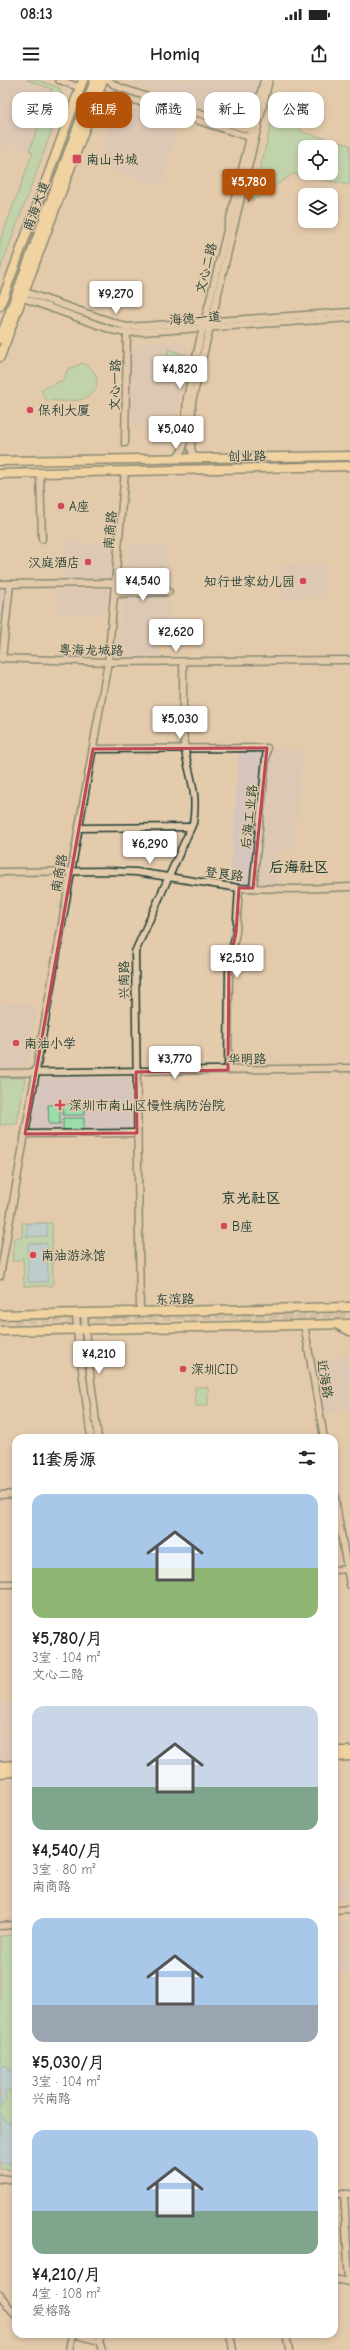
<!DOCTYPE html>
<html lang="zh">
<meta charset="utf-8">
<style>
:root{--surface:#fff;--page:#f6f6f6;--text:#222;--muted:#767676;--accent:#b45309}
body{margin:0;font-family:"Comic Neue","LXGW WenKai TC",sans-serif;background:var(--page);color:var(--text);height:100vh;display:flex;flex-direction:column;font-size:15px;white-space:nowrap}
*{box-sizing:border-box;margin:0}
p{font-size:13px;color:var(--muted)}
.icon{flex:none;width:22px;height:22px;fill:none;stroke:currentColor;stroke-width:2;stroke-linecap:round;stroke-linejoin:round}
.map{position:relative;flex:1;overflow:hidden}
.details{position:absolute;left:12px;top:1354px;width:326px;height:904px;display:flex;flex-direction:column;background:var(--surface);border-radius:12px;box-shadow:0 2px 6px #0003}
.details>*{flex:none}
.hud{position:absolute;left:12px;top:12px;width:326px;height:36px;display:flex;gap:8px}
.tools{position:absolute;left:298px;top:60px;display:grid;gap:8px}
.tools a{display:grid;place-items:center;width:40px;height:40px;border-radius:8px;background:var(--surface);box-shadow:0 2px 6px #0003;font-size:20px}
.price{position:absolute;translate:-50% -34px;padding:0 9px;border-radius:4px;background:#fff;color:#222;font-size:13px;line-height:26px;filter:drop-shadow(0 1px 2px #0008)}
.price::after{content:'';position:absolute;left:50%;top:24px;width:12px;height:9px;margin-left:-6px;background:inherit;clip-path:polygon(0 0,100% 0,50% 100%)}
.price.on{background:var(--accent);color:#fff}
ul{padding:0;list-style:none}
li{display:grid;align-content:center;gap:8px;height:212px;padding:0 20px}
li span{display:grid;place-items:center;height:124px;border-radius:12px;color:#555}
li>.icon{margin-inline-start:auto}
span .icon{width:72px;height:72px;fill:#fffc;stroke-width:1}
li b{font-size:17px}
h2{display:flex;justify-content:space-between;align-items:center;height:48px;padding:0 20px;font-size:17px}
.chip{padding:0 14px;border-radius:12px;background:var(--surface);box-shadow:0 2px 6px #0003;font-size:14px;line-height:36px}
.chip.on{background:var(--accent);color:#fff}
.status{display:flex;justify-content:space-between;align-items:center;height:28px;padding:0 20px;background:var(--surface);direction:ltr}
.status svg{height:11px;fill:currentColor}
header{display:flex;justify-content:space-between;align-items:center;height:52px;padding:0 20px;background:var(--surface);font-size:18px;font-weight:800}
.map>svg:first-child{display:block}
.built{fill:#d6c5be}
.green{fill:#98ddaa;stroke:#5c8d6f;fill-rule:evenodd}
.water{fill:#93cef3;stroke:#6594a7}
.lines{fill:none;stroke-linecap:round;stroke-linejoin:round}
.highway-tunnel{stroke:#bcaf94;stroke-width:9;stroke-dasharray:9 4.5;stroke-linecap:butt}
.minor-casing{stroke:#1f3d34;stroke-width:9}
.major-casing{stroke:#1f3d34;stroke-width:11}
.minor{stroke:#e3cbac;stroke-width:6}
.major{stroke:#ffdd96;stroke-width:8}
.marked{fill:none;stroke:#bf4857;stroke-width:3;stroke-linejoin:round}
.poi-dot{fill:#d1495b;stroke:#e3cbac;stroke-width:1.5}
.labels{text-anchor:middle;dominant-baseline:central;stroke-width:3;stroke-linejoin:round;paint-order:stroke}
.poi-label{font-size:13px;fill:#1f3d34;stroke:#e3cbac;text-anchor:start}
.street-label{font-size:13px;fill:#1f3d34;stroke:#e3cbac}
.quarter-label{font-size:15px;font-weight:bold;fill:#1f3d34;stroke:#e3cbac}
</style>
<div class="status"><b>08:13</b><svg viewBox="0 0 49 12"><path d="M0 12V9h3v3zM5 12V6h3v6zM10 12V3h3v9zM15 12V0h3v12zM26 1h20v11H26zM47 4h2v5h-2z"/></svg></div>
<header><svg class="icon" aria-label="menu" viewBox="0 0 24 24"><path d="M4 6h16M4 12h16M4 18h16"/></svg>Homiq<svg class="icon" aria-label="share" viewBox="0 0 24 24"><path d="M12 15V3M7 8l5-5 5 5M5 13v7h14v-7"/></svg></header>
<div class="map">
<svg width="350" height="2270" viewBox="0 0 350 2270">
<rect width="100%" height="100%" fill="#e3cbac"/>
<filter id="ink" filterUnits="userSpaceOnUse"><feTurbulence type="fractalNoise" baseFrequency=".025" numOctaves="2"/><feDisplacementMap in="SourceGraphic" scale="8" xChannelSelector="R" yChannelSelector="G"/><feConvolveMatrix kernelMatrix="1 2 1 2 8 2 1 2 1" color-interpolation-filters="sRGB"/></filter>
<g filter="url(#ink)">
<!-- built -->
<g class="built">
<path d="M0 0H27L52 9 29 71 8 63 0 83Z"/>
<path d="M134 0H260L252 29 247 35 239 39 132 5Z"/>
<path d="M116 23 179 43 162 107 98 87 97 84Z"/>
<path d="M183 261 189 270 179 314 177 344 174 353 145 354 128 338 132 269 141 262Z"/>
<path d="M64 460 113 466 109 498 65 499Z"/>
<path d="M130 464H169L170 548H160V576H116Z"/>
<path d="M327 483V517L279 518V484Z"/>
<path d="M0 508H6L0 575Z"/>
<path d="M108 509 105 534H55V510Z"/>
<path d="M302 669 295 772 279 771 276 806 230 803 239 670Z"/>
<path d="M0 923H30L38 928 28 985 22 989 0 988Z"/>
<path d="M130 997 131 1050 31 1052 40 998Z"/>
<path d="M347 1275 350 1292V1329L325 1333 316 1281Z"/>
<path d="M16 1622V1680L0 1681V1623Z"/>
<path d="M350 1798V1821H334V1799Z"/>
<path d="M350 1839V1893L334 1894V1840Z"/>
</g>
<!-- green -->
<g class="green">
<path d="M27 0H38L59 8 64 18 0 190V161L33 72 29 71 52 9Z"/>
<path d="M278 17 302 52 350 65V105L293 94 252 121ZM305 67H331V93H305Z"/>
<path d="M169 269 187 276 182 289 164 283Z"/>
<path d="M83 283C92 288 96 292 97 302 97 326 60 321 46 320L41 310 63 300 68 289Z"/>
<path d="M0 998H25L17 1044 0 1045Z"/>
<path d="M60 1024V1044H49L48 1025Z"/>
<rect x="63" y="1024" width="21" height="11"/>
<path d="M63 1038H84V1049L63 1050Z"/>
<path d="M22 1143H52L53 1206H24L23 1177 19 1181H12L14 1158 22 1157Z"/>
<path d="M195 1307H208V1326H196Z"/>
<path d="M16 1855V2090L0 2089V1856Z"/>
</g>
<!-- water -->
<g class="water">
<path d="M47 1143V1156L27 1157V1144Z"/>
<path d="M47 1163 48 1202H28V1164Z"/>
<path d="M7 1985 8 1990 16 1993V2010L5 2011 6 2020 0 2027V1986Z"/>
<path d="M0 2030 4 2041 14 2044 16 2042V2084L0 2083Z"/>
</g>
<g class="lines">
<!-- highway-tunnel -->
<g class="highway-tunnel">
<path d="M0 1239 350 1232"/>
<path d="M241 1241 350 1239"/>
</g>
<defs>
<g id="minor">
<path d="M59 0 81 8"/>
<path d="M109 0 113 4 121 8 255 52"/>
<path d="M95 23 104 15H118L252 58"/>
<path d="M25 212 127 247 350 232"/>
<path d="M23 218 112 250 127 253 350 238"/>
<path d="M125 363 127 251"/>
<path d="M174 379 181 373 184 364 187 318 199 264 264 0"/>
<path d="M200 379 193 375 191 368 192 322 269 0"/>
<path d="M40 393 42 459"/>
<path d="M0 504 117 503"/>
<path d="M116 514 169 512"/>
<path d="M0 578 108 582 350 580"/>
<path d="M2 579 10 504"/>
<path d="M93 669 267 668 253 808"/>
<path d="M79 748 191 747"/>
<path d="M0 792 109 791 136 792 239 808 298 809 350 807"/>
<path d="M228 990 229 884 236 853 239 808"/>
<path d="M0 993 350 988"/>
<path d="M25 1054 137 1053"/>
<path d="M0 1196 108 582 125 391"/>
<path d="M140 1232 135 872 193 743C198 714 190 698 185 671 181 645 184 609 183 582"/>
<path d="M76 1233 78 1260 91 1358"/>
<path d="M84 1233 86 1260 98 1358"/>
<path d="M304 1244 324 1358"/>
<path d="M334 1413 350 1505"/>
<path d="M0 1415 16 1414"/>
<path d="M334 1490 350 1489"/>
<path d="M0 1504H16"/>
<path d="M334 1830 350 1829"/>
<path d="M0 1846 16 1845"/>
<path d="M0 2098 16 2100"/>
<path d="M334 2114H350"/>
<path d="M344 2114 349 2202"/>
<path d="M334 2199 350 2202"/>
<path d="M0 2215 16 2236"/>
<path d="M73 2254 99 2261"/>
<path d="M102 2254 99 2261 102 2270"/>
<path d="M230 2254 233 2270"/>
<path d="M286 2254 289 2270"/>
<path d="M69 2270 72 2254"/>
</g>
<g id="major">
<path d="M0 226 83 0"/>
<path d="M0 259 95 0"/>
<path d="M0 277 103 0"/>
<path d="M0 381 350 376"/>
<path d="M0 394 350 386"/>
<path d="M0 1235 350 1227"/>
<path d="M338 1245 350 1251"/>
<path d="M0 1251 350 1244"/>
<path d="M334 1671H350"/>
<path d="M334 1677 350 1676"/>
<path d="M0 1686 16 1685"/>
<path d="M0 1693 16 1692"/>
</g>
</defs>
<!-- minor casing -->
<use href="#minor" class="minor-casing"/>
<!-- major casing -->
<use href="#major" class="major-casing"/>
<!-- minor -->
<use href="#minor" class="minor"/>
<!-- major -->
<use href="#major" class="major"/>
</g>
</g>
<!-- marked area -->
<path d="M0 0H350V2270H0ZM267 668 253 808H239L236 853 229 884 228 990 136 992 137 1053 25 1054 93 669Z" fill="#e3cbac" fill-opacity=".55" fill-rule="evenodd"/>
<path class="marked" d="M267 668 253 808H239L236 853 229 884 228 990 136 992 137 1053 25 1054 93 669Z"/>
<!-- markers -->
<g class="poi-dot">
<rect x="72" y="74" width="10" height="10" rx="2"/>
<circle cx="30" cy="330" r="4"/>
<circle cx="61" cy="426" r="4"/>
<circle cx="88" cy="482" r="4"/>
<circle cx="303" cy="501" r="4"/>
<circle cx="16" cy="963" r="4"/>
<path d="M58 1019h4v4h4v4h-4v4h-4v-4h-4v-4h4z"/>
<circle cx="224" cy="1146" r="4"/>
<circle cx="33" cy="1175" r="4"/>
<circle cx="183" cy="1289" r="4"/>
</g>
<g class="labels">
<!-- poi labels -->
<g class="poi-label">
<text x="86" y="79">南山书城</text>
<text x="38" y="330">保利大厦</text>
<text x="69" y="426">A座</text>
<text x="80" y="482" text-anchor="end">汉庭酒店</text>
<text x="295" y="501" text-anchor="end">知行世家幼儿园</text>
<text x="24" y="963">南油小学</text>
<text x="69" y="1025">深圳市南山区慢性病防治院</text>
<text x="232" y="1146">B座</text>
<text x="41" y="1175">南油游泳馆</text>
<text x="191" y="1289">深圳CID</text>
</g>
<!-- street labels -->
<g class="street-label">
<text transform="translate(36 126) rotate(-70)">南海大道</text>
<text transform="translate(206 188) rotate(-76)">文心二路</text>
<text transform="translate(195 238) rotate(-4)">海德一道</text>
<text transform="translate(115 305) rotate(-89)">文心一路</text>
<text transform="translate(247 376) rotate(-1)">创业路</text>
<text transform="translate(110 450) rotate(-85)">南商路</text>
<text transform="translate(91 570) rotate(1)">粤海龙城路</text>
<text transform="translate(249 737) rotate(-84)">后海工业路</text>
<text transform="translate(59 793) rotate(-80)">南商路</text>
<text transform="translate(224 794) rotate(7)">登良路</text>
<text transform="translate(124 900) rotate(-91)">兴南路</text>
<text transform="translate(247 979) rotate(-1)">华明路</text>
<text transform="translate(175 1219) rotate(-1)">东滨路</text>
<text transform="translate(325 1299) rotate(80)">近海路</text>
</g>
<!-- quarter labels -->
<g class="quarter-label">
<text x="299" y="787">后海社区</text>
<text x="251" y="1118">京光社区</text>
</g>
</g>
</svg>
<div class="tools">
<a><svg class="icon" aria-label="locate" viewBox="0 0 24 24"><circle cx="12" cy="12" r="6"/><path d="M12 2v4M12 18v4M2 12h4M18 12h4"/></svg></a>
<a><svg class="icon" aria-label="layers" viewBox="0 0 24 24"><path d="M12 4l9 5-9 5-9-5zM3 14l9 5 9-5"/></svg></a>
</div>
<b class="price on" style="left:249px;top:123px">¥5,780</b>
<b class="price" style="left:116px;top:235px">¥9,270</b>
<b class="price" style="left:180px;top:310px">¥4,820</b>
<b class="price" style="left:176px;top:370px">¥5,040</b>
<b class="price" style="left:143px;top:522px">¥4,540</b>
<b class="price" style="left:176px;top:573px">¥2,620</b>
<b class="price" style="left:180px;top:660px">¥5,030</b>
<b class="price" style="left:150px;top:785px">¥6,290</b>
<b class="price" style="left:237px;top:899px">¥2,510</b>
<b class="price" style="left:175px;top:1000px">¥3,770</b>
<b class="price" style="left:99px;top:1295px">¥4,210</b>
<div class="hud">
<a class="chip">买房</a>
<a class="chip on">租房</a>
<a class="chip">筛选</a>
<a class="chip">新上</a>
<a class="chip">公寓</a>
</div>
<section class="details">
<h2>11套房源<svg class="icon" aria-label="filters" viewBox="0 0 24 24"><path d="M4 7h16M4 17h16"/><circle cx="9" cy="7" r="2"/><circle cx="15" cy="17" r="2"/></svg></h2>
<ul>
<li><span style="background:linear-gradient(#a9c7e8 60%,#8fb573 0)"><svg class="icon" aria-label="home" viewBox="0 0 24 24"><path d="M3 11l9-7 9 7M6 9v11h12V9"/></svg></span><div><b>¥5,780/月</b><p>3室 · 104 m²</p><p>文心二路</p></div></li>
<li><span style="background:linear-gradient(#c9d6e8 65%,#7fa58c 0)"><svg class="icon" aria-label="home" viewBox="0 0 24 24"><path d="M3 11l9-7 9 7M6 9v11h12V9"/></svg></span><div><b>¥4,540/月</b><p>3室 · 80 m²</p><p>南商路</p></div></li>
<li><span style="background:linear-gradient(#a9c7e8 70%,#9aa5b1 0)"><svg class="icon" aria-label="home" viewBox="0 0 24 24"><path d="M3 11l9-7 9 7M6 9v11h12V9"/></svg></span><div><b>¥5,030/月</b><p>3室 · 104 m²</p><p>兴南路</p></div></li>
<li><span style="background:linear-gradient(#a9c7e8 65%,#7fa58c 0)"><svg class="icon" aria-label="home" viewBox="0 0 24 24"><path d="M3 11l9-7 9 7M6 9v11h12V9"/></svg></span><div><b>¥4,210/月</b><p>4室 · 108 m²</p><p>爱榕路</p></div></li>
</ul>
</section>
</div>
